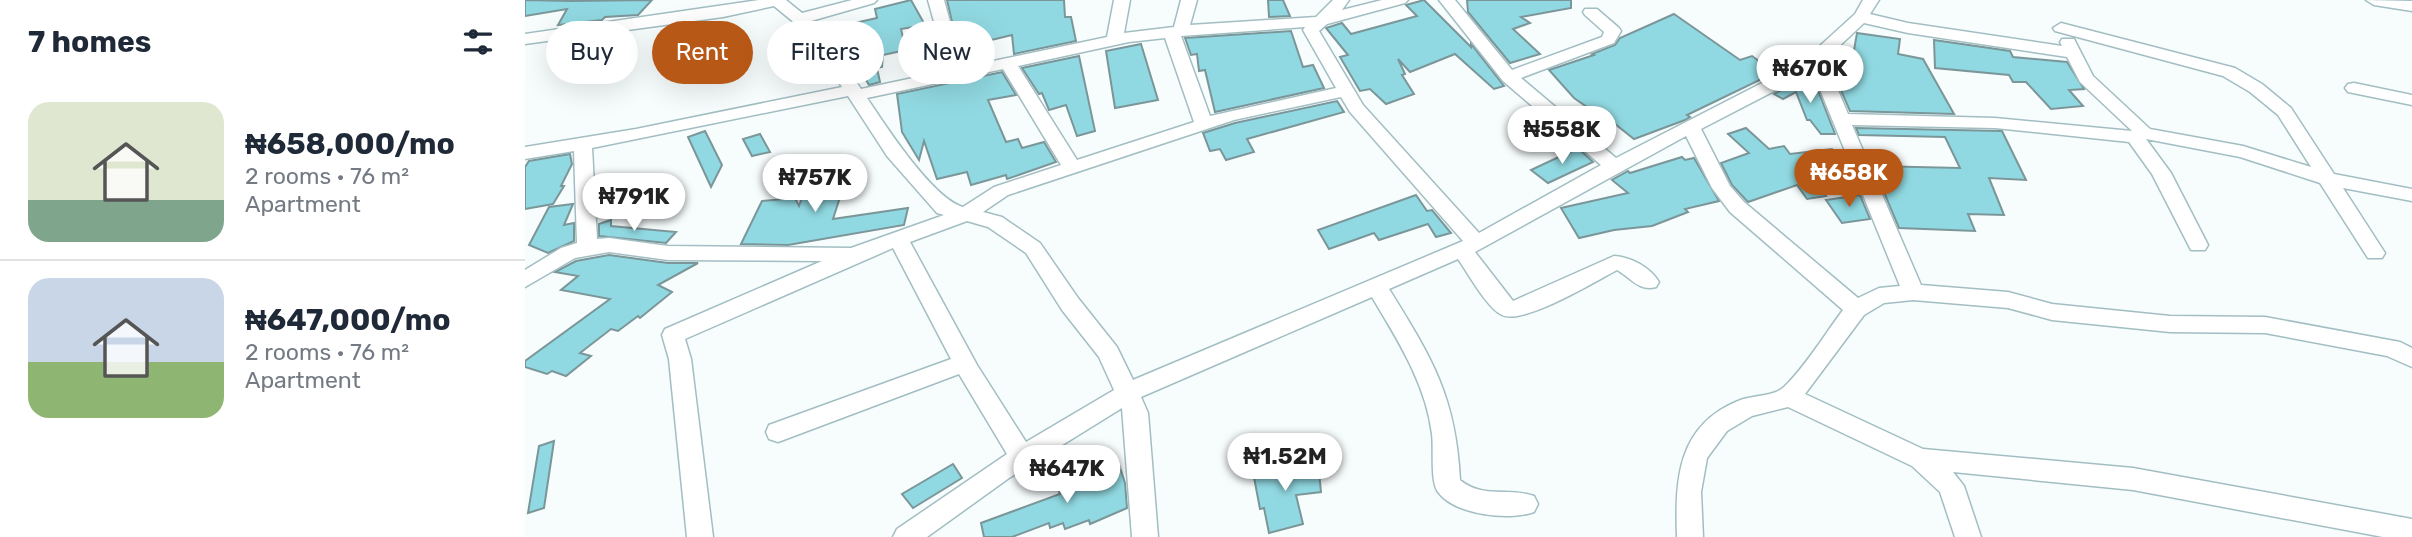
<!DOCTYPE html>
<meta charset="utf-8">
<style>
:root{--surface:#fff;--page:#f6f6f7;--text:#1f2937;--muted:#747a83;--line:#e0e1e3;--accent:#b85816}
body{margin:0;font-family:Rubik,sans-serif;background:var(--page);color:var(--text);height:100vh;display:flex;flex-direction:column;font-size:26px;white-space:nowrap}
*{box-sizing:border-box;margin:0}
p{font-size:23px;color:var(--muted)}
.icon{flex:none;width:38px;height:38px;fill:none;stroke:currentColor;stroke-width:2;stroke-linecap:round;stroke-linejoin:round}
.map{position:relative;flex:1;overflow:hidden}
.sheet{display:flex;flex-direction:column;background:var(--surface);width:525px}
.sheet>*{flex:none}
.hud{position:absolute;left:21px;top:21px;width:665px;height:63px;display:flex;gap:14px}
.price{position:absolute;translate:-50% -60px;padding:0 16px;border-radius:24px;background:#fff;color:#222;font-size:23px;line-height:46px;filter:drop-shadow(0 2px 4px #0008)}
.price::after{content:'';position:absolute;left:50%;top:42px;width:21px;height:16px;margin-left:-10px;background:inherit;clip-path:polygon(0 0,100% 0,50% 100%)}
.price.on{background:var(--accent);color:#fff}
ul{padding:0;list-style:none}
li{display:flex;align-items:center;gap:21px;height:175px;padding:0 28px}
li+li{border-top:2px solid var(--line)}
li span{display:grid;place-items:center;flex:none;width:196px;height:140px;border-radius:21px;color:#555}
li>.icon{margin-inline-start:auto}
span .icon{width:84px;height:84px;fill:#fffc;stroke-width:1}
li b{font-size:30px}
h2{display:flex;justify-content:space-between;align-items:center;height:84px;padding:0 28px;font-size:30px}
.pill{padding:0 24px;border-radius:32px;background:var(--surface);box-shadow:0 7px 28px #0002;font-size:24px;line-height:63px}
.pill.on{background:var(--accent);color:#fff}
main{display:flex;flex:1;min-height:0}
.map>svg:first-child{display:block}
.building{fill:#91d9e2;stroke:#7b9699;stroke-width:2}
.lines{fill:none;stroke-linecap:round;stroke-linejoin:round}
.street-casing{stroke:#a2bec2;stroke-width:3}
.street{fill:#fff;fill-rule:evenodd}
</style>
<main>
<section class="sheet">
<h2>7 homes<svg class="icon" aria-label="filters" viewBox="0 0 24 24"><path d="M4 7h16M4 17h16"/><circle cx="9" cy="7" r="2"/><circle cx="15" cy="17" r="2"/></svg></h2>
<ul>
<li><span style="background:linear-gradient(#dfe7d0 70%,#7fa58c 0)"><svg class="icon" aria-label="home" viewBox="0 0 24 24"><path d="M3 11l9-7 9 7M6 9v11h12V9"/></svg></span><div><b>₦658,000/mo</b><p>2 rooms · 76 m²</p><p>Apartment</p></div></li>
<li><span style="background:linear-gradient(#c9d6e8 60%,#8fb573 0)"><svg class="icon" aria-label="home" viewBox="0 0 24 24"><path d="M3 11l9-7 9 7M6 9v11h12V9"/></svg></span><div><b>₦647,000/mo</b><p>2 rooms · 76 m²</p><p>Apartment</p></div></li>
</ul>
</section>
<div class="map">
<svg width="1887" height="537" viewBox="0 0 1887 537">
<rect width="100%" height="100%" fill="#f7fcfd"/>
<!-- building -->
<g class="building">
<path d="M0 0 46 1 127 0 113 15 80 17 77 20 33 25 42 9 0 16Z"/>
<path d="M386 0 400 25 376 29 381 50 358 55 357 67 352 68 355 82 344 85 337 73 336 64 332 65 318 41 316 26 352 18 350 9Z"/>
<path d="M422 0H539L540 17H546L551 41 489 54 487 35 433 48Z"/>
<path d="M743 0H758L765 16 744 17Z"/>
<path d="M899 0 946 47V44L979 86 969 89 930 54 885 72 873 59 880 74 877 75 889 94 861 104 845 89 835 91 815 57 823 55 801 28 817 23 826 34 892 16 881 5Z"/>
<path d="M942 0H1046V8L996 17 1005 23 988 29 1015 54 985 63 943 12Z"/>
<path d="M1149 14 1215 60 1227 56 1245 69 1264 58 1272 62 1162 115 1165 117 1160 120 1109 139 1075 112 1072 114 1049 98 1024 70 1069 55 1067 54 1090 45 1095 38Z"/>
<path d="M766 31 778 67 788 65 799 88 690 112 680 70 674 71 672 54 666 55 660 38Z"/>
<path d="M1332 33 1375 39 1373 54 1398 59 1429 114 1325 111 1315 88 1296 67 1301 62 1328 56Z"/>
<path d="M1409 40 1485 51 1488 57 1542 62 1559 89 1544 90 1558 106 1526 109 1501 82H1488L1484 75 1410 68Z"/>
<path d="M616 44 633 100 590 108 581 51Z"/>
<path d="M554 56 570 131 552 136 541 105 524 110 517 93 514 94 497 68Z"/>
<path d="M477 72 491 95 463 100 481 142 493 139 497 148 519 142 531 162 482 179 481 175 446 185 442 172 412 179 399 141 394 160 377 132 372 94Z"/>
<path d="M1279 78 1294 93 1310 134H1296L1285 120H1282L1271 92 1258 99 1249 94Z"/>
<path d="M812 101 819 112 722 139 729 152 701 160 695 149 685 151 678 133 710 123Z"/>
<path d="M1221 128 1244 149 1259 146 1265 154 1307 149 1318 167 1282 171 1301 196 1282 199 1272 185 1223 202 1207 185 1196 163 1224 153 1203 134Z"/>
<path d="M1331 128 1477 131 1501 180 1464 178 1479 215 1443 214 1450 231 1374 228 1348 166 1435 168 1420 137 1334 135Z"/>
<path d="M180 131 197 165 186 187 163 137Z"/>
<path d="M235 134 245 152 227 156 218 139Z"/>
<path d="M1053 148 1068 162 1023 183 1006 170Z"/>
<path d="M45 154 47 164 36 186H39L28 204 0 209V167L4 161Z"/>
<path d="M1157 157 1160 160 1169 158 1194 201 1160 209 1163 212 1127 226 1089 230 1054 238 1036 208 1103 193 1087 180 1103 171 1105 173Z"/>
<path d="M326 163 308 219 383 208 379 225 263 245 216 244 237 201 270 198 274 206 287 168Z"/>
<path d="M891 195 902 211 907 210 926 233 911 237 903 224 854 240 849 233 804 249 793 230Z"/>
<path d="M1335 195 1345 219 1317 223 1301 200Z"/>
<path d="M48 204 39 225 49 223V241L23 253 4 245 24 207Z"/>
<path d="M86 220V226L151 232 141 243 74 236V224Z"/>
<path d="M84 255 143 263H173L133 285 147 292 115 318 113 316 93 331 86 329 55 353 66 356 41 376 27 371 22 374 0 367V361L85 299 36 290 53 276 30 272 51 261Z"/>
<path d="M29 441 19 508 3 513 14 446Z"/>
<path d="M593 461 600 483 602 508 565 524 564 520 540 529 538 523 525 528 524 523 487 537H459L456 523 535 494 533 487 566 475 565 471Z"/>
<path d="M793 463 796 492 771 495 778 524 744 533 739 508 735 509 728 472 760 464 761 468Z"/>
<path d="M428 464 437 478 388 508 377 494Z"/>
</g>
<g class="lines">
<defs>
<g id="street">
<path d="M234 0H261L277 13 327 0H352L349 3 286 21 294 27 336 89 582 37 589 0H605L599 33 649 27 656 0H672L665 25 791 17 808 0H824L817 10 857 0H883L880 3 802 24 794 31 838 105 954 233 1076 165 978 81 914 0H930L987 70 1077 37 1079 32 1060 15 1058 12 1060 9H1072L1094 28 1096 31 1089 43 996 78 1091 158 1276 63 1330 14 1338 0H1354L1345 14 1383 23 1537 46 1535 42 1537 39H1549L1568 76 1625 129 1718 146 1786 167 1753 115 1725 92 1698 76 1530 31 1528 28 1536 23 1710 68 1737 84 1766 108 1809 174 1887 189V201L1818 188 1860 253 1857 258H1843L1795 183 1715 157 1621 139 1646 173 1683 245 1680 250H1666L1627 174 1604 142 1470 128 1327 125 1396 285 1483 292 1527 304 1645 316 1740 317 1875 342 1887 348V367L1862 356 1740 333 1645 332 1527 320 1483 308 1388 300 1359 303 1339 315 1280 394 1398 449 1608 468 1887 519V537H1858L1608 490 1428 472 1439 486 1456 537H1430L1415 492 1387 466 1263 407 1227 416 1202 431 1182 458 1176 492 1178 537H1152C1150 480 1152 426 1213 401 1226 395 1249 397 1259 387 1280 367 1300 334 1318 310L1205 212 1187 188 1161 136 950 252 988 301 1089 256C1106 257 1125 267 1134 282L1131 287C1114 292 1105 277 1092 270 1069 282 999 325 977 315 962 308 943 273 933 259L864 289C907 358 931 397 935 480 958 499 984 487 1009 496L1013 504 1009 512C985 521 930 515 913 492 905 482 909 448 907 434 901 384 872 339 847 297L616 397 623 413 633 537H607L597 408 484 478 402 537H368L372 529 482 454 434 374 253 442 244 439 241 432 244 425 426 359 368 248 160 339 166 359 188 537H162L144 359 137 335 140 329 297 261 143 260 84 252 50 258 0 287V270L36 248 52 243 49 151 0 159V147L111 129 317 87 282 33 249 6 198 17 0 44V34ZM1339 23 1383 33 1542 57 1555 82 1607 131 1470 118 1323 114 1313 90 1292 67ZM780 27 778 30 811 88 685 116 656 36ZM640 38 669 122 552 160 493 66 604 42ZM478 69 536 165 469 187 438 207C407 198 361 126 342 98ZM1280 75 1296 92 1375 286 1354 288 1333 298 1219 202 1205 186 1176 129ZM323 96 362 156 412 213 419 215 326 248 143 246 84 238 72 239 67 148ZM816 97 825 112 938 241 608 380 592 347 553 298 515 243 477 217 458 212 483 195 709 120ZM442 221 463 227 501 253 537 310 574 357 589 390 501 442 452 365 385 242Z"/>
<path d="M403 0H419L429 36 427 39 421 41 413 36Z"/>
<path d="M1841 0 1887 1V11L1849 5Z"/>
<path d="M1829 83 1887 95V105L1823 92 1820 88 1823 84Z"/>
</g>
</defs>
<!-- street casing -->
<use href="#street" class="street-casing"/>
<!-- street -->
<use href="#street" class="street"/>
</g>
</svg>
<b class="price" style="left:1285px;top:105px">₦670K</b>
<b class="price" style="left:1037px;top:166px">₦558K</b>
<b class="price on" style="left:1324px;top:209px">₦658K</b>
<b class="price" style="left:290px;top:214px">₦757K</b>
<b class="price" style="left:109px;top:233px">₦791K</b>
<b class="price" style="left:760px;top:493px">₦1.52M</b>
<b class="price" style="left:542px;top:505px">₦647K</b>
<div class="hud">
<a class="pill">Buy</a>
<a class="pill on">Rent</a>
<a class="pill">Filters</a>
<a class="pill">New</a>
</div>
</div>
</main>
